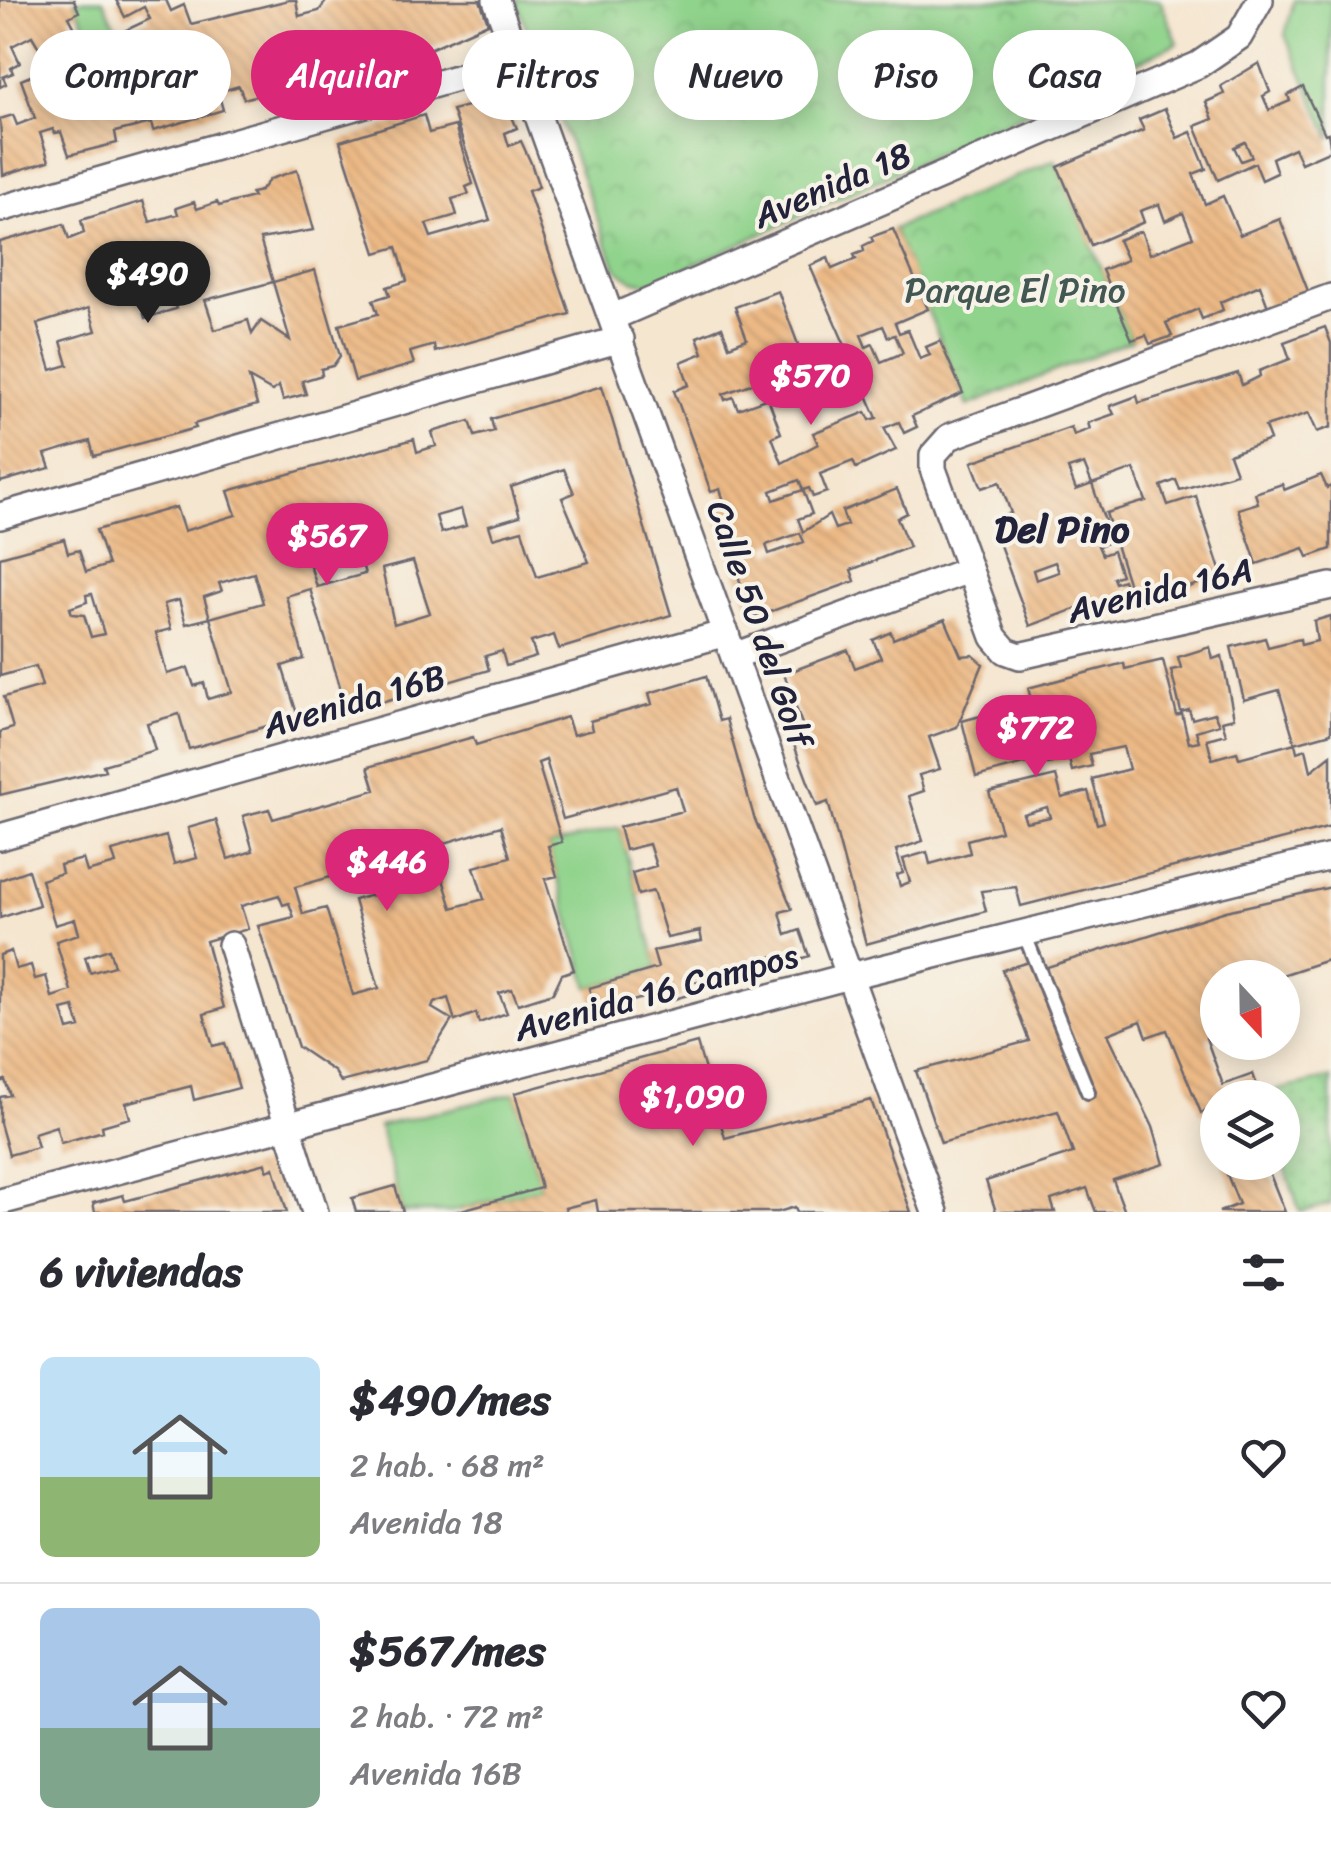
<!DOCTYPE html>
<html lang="es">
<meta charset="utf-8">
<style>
:root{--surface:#fff;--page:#f7f7f7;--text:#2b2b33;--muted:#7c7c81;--line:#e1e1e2;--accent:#db2777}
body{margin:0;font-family:Sriracha,sans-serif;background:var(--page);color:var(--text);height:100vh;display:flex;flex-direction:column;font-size:38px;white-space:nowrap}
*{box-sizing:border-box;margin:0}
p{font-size:32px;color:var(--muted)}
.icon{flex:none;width:55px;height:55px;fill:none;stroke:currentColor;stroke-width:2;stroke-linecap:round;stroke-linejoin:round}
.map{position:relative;height:1212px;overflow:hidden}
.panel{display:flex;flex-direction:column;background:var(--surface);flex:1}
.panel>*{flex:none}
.top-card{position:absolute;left:30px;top:30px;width:1272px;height:90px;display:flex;gap:20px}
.needle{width:65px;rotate:158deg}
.buttons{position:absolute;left:1200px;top:960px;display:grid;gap:20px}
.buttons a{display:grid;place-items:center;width:100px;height:100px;border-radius:50%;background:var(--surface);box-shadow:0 5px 25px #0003;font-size:50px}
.price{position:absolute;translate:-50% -85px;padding:0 22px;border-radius:35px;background:var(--accent);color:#fff;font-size:32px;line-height:65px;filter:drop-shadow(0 2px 5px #0008)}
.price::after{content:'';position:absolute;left:50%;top:60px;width:30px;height:22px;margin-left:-15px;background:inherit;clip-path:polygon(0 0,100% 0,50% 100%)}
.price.current{background:#222;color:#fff}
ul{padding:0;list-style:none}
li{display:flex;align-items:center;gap:30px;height:250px;padding:0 40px}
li+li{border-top:2px solid var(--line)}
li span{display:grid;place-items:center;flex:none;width:280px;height:200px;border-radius:15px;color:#555}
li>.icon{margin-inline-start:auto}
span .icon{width:120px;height:120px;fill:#fffc;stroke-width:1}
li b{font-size:42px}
h2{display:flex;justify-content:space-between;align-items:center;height:120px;padding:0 40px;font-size:42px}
.pill{padding:0 35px;border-radius:45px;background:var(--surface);box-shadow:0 5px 25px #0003;font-size:35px;line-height:90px}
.pill.current{background:var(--accent);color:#fff}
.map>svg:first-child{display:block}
.grass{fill:#90d38c;stroke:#597a64;stroke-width:2.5}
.park{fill:url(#park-crowns);stroke:#597a64;stroke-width:2.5}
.garden{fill:url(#garden-dots);stroke:#597a64;stroke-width:2.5}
.building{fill:url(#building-back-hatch);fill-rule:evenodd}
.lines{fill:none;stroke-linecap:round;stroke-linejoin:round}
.lane-casing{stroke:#6c676f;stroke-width:18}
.street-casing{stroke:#6c676f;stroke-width:30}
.lane{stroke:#fff;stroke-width:12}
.street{stroke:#fff;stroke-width:25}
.labels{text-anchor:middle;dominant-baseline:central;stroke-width:8;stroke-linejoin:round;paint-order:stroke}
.street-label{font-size:35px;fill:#22223b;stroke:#f7f3e8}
.park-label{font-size:35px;fill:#435753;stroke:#f7f3e8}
.neighbourhood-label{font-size:38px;font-weight:bold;fill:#22223b;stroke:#f7f3e8}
</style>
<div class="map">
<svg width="1331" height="1212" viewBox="0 0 1331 1212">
<defs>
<pattern id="park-crowns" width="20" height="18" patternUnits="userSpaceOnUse" patternTransform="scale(2.5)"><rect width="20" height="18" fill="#90d38c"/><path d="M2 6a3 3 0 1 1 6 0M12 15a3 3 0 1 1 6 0" fill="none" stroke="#7cb57a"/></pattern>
<pattern id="garden-dots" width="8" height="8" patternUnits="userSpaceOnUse" patternTransform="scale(2.5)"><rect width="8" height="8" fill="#90d38c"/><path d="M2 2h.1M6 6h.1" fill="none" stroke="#7cb57a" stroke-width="1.8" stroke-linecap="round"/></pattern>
<pattern id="building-back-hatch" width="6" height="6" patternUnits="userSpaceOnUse" patternTransform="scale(2.5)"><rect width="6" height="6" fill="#ecb985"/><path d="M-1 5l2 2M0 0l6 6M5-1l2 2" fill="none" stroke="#ca9f74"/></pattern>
</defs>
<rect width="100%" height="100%" fill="#f7f3e8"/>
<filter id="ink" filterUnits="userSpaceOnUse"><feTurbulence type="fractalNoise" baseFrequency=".01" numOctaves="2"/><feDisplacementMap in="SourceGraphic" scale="20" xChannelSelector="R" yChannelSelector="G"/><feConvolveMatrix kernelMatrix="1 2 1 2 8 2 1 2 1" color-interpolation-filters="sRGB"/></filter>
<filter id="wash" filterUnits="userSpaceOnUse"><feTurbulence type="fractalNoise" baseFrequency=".0048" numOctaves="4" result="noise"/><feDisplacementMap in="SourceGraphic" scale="40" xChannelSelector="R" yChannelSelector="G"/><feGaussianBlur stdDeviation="2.25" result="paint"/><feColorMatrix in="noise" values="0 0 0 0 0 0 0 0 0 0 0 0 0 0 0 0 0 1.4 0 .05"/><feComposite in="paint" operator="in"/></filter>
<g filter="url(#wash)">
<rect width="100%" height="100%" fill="#f5e6d0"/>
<!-- grass -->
<g class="grass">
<path d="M74 0H103L119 33 94 45Z"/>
<path d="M1294 0H1331V139L1285 35Z"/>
<path d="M619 827 658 968 589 988 548 846Z"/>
<path d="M515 1093 541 1188 449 1212H403L379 1126Z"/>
</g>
<!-- park -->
<g class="park">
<path d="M516 0H1160L1178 43 654 283C636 283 627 280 615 266Z"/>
<path d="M1055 160 1132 340 968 406 893 229Z"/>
</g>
<!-- garden -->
<path class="garden" d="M1331 1078V1204L1300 1212 1283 1161 1282 1098 1260 1094Z"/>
<g id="blocks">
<!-- building -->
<g class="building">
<path d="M0 0H74L79 12 69 17 79 36 42 53 32 36 12 46 20 63 11 68 13 73 3 77 6 84 0 87Z"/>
<path d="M116 0H166L171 11 184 5 191 24 289 0H296L299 16 319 11 327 0H480L488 23 416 55 313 85 312 79 244 99 239 86 218 92 223 110 153 131 151 123 115 132 117 143 69 155 61 132 55 133 53 129 40 133 49 161 3 175 0 119 13 115 17 125 35 118 21 80 57 65 62 81 79 77 74 55 98 44 107 77 116 73 107 39 150 19 144 7 125 17Z"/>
<path d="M1259 63 1270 92 1263 96 1269 110 1290 101 1288 95 1303 87 1325 134 1328 133 1331 150 1301 163 1294 148 1272 158 1277 173 1262 180 1255 163 1218 180 1195 126 1213 119 1206 102 1224 94 1221 86ZM1245 142 1252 157 1241 161 1234 147Z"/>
<path d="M490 100 510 112 517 128 505 133 509 146 521 141 531 163 539 187 528 191 570 314 435 352 434 345 410 352 414 364 355 381 339 325 378 314 373 300 390 295 387 287 407 281 397 247 376 253 340 141 424 115 429 133 455 126 473 184 466 187 469 194 452 199 457 215 426 224 431 237 490 220 452 110Z"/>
<path d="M1165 109 1177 138 1191 132 1206 169 1193 174 1205 204 1223 196 1240 235 1280 219 1308 291 1268 307 1260 285 1220 302 1223 310 1202 319 1198 309 1166 323 1172 336 1150 344 1146 335 1132 340 1102 270 1127 260 1118 240 1141 231 1150 254 1193 237 1183 213 1165 221 1159 204 1140 211 1144 222 1091 245 1058 167 1144 130 1139 120Z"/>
<path d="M297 170 314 230 260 239 273 282 205 300 215 330 248 320 252 334 261 321 290 340 273 282 315 270 340 356 333 366 321 369 322 375 302 381 306 394 283 400 279 386 272 391 249 378 257 405 194 424 196 428 94 456 90 441 45 454 50 468 0 482V242L64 224 69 239 84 233 81 220 143 201 150 222 178 214 176 208 194 202 197 209 217 202 219 206 253 197 251 193 260 191 270 179ZM163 267 176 309 145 318 133 275ZM89 308 96 331 61 341 68 365 51 370 37 324Z"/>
<path d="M893 229 928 309 895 323 899 333 908 330 920 359 930 355 926 347 940 341 963 393 912 416 917 427 904 433 899 422 884 428 896 450 856 468 853 461 820 474 827 492 813 497 809 488 803 490 812 514 798 519 803 532 829 515 835 529 847 525 842 511 897 489 907 513 897 518 909 547 851 570 855 581 753 618 715 511 726 507 720 489 711 492 674 391 689 385 681 362 703 353 697 337 722 327 729 346 747 339 735 307 778 291 808 371 765 389 762 380 723 394 725 400 733 397 738 409 768 398 781 433 772 437 782 463 818 444 813 433 866 412 870 420 877 418 810 266 828 258 832 269 856 259 854 255 864 251 863 246 873 241 871 237ZM883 326 888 337 895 335 903 353 881 362 873 344 866 347 861 335ZM799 480 803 490 774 500 771 491ZM800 533 804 542 769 554 766 545Z"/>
<path d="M1325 327 1331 343V427L1317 432 1309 413 1265 427 1270 440 1229 454 1236 473 1180 490 1176 480 1161 486 1168 505 1196 496 1222 576 1135 605 1106 513 1146 501 1134 469 1092 484 1084 464 1068 469 1076 490 1092 484 1112 541 1098 546 1102 555 1113 551 1121 575 1113 578 1115 583 1123 580 1130 600 1081 619 1078 608 1030 626 991 521 1011 513 1000 482 982 488 972 462 1071 427 1074 435 1090 429 1088 423 1114 414 1110 406 1137 396 1139 403 1238 373 1242 385 1260 376 1259 371 1290 359 1284 342ZM1055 562 1059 572 1036 580 1033 570Z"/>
<path d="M602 386 671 615 559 649 554 635 531 642 536 657 506 666 502 651 485 656 489 670 348 712 310 589 286 596 304 659 282 666 298 717 189 749 179 714 147 723 155 750 103 765 105 770 0 795V732L13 728 4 697 42 686 36 666 0 676V557L64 539 68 553 79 550 86 572 108 565 96 530 176 507 184 531 236 515 228 491 414 439 417 452 436 446 432 432 470 421 475 436 494 431 491 419ZM564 469 574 493 562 498 589 562 537 577 522 530 493 538 489 525 520 516 511 487ZM461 509 466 526 441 533 436 516ZM346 511 365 574 317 587 297 524ZM413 561 430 613 394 624 382 569ZM254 573 263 603 210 618 204 597 222 591 219 583ZM92 594 104 634 91 637 84 615 72 614 70 608 87 602 86 595ZM179 600 186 624 210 618 232 692 208 699 204 683 194 686 188 668 167 674 156 633 171 629 164 604Z"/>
<path d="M1321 475 1327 488 1331 486V549L1308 557 1304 548 1257 564 1238 509 1258 503 1255 493 1282 484 1284 490Z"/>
<path d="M1331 616V733L1295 743 1279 690 1244 700 1231 647 1265 638 1268 647 1300 639 1301 645 1317 641 1314 621Z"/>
<path d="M945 619 961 656 973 655 983 664 957 727 929 737 940 769 919 775 924 791 909 796 923 841 896 850 903 873 897 875 900 886 910 882 903 859 927 852 930 864 970 853 967 840 1001 831 989 792 1056 776 1062 798 1088 791 1097 824 1104 822 1092 779 1129 769 1123 747 1089 754 1092 766 1072 771 1069 759 1048 764 1028 688 1124 663 1125 669 1163 660 1177 716 1182 714 1189 743 1199 741 1196 731 1219 724 1214 713 1192 719 1189 710 1181 712 1171 670 1181 668 1178 657 1210 647 1213 659 1222 656 1234 718 1222 721 1226 734 1207 739 1212 759 1237 752 1239 758 1295 743 1297 752 1306 749 1311 771 1331 755V827L1021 906 1016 887 981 891 986 911 866 944 828 802 817 806 793 742 807 738 784 674 848 650 855 668 881 658 873 640 891 632 893 639ZM1047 807 1050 817 1026 822 1023 814Z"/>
<path d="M706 676 719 721 726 719 754 817 792 909 780 912 786 935 800 930 809 956 791 962 778 955 726 970 729 979 710 984 709 980 685 983 688 995 668 1001 665 992 596 1011 589 988 658 968 653 951 702 941 700 931 667 938 653 891 638 895 632 873 656 866 649 844 625 850 619 827 683 811 676 787 563 819 546 760 538 763 562 842 548 846 557 876 545 879 574 970 562 974 553 993 518 1004 512 989 499 993 507 1013 479 1023 476 1013 455 1021 448 998 434 1003 432 1008 452 1020 427 1060 341 1082 335 1072 298 1047 258 926 294 917 289 903 283 905 279 895 241 906 248 929 206 941 224 1008 204 1014 213 1046 225 1043 239 1088 194 1100 191 1086 126 1103 130 1118 102 1126 103 1131 61 1143 56 1126 34 1133 38 1147 9 1155 0 1123V1097L10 1095 5 1080 0 1082V955L11 951 16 969 31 965 35 979 46 976 52 997 71 991 56 941 79 934 75 919 55 925 41 880 62 873 60 865 83 859 87 872 116 864 112 851 166 836 174 864 197 858 188 828 216 820 228 859 253 851 243 816 269 809 273 819 375 790 368 767 473 737 476 745 567 717 573 735 592 730 590 721 652 704 649 693ZM501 826 510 857 474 867 484 899 452 908 442 876 427 880 418 851ZM396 858 405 886 354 900 379 988 353 995 326 908 303 914 295 887ZM109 949 114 966 90 973 85 957ZM74 1007 80 1027 68 1030 62 1010Z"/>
<path d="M1025 704 1039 760 976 777 962 721Z"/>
<path d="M28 870 39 905 0 918V880Z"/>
<path d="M1331 887V959L1273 978H1218V1034L1206 1038 1223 1085 1253 1074 1260 1094 1218 1098V1107L1201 1113 1167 1030 1147 1037 1141 1021 1108 1034 1153 1127 1164 1164 1113 1180 1125 1212H1096L1087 1188 1051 1200 1055 1212H996L986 1181 1073 1153 1058 1111 941 1143 916 1071 1029 1041 1002 970 1032 961 1087 1099 1095 1096 1044 968 1226 911Z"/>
<path d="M697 1043 725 1138 871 1100 911 1212H797L795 1207 778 1212H598L596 1200 565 1208 566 1212H454L541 1188 515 1093Z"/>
<path d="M1218 1115V1152H1217L1204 1120Z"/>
<path d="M1222 1162H1265L1285 1212H1219L1239 1204Z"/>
<path d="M266 1163 267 1171 274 1168 287 1212H95L93 1203 123 1195 125 1201Z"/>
<path d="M395 1186 403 1212H356L352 1198Z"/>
</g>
</g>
</g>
<g filter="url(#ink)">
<use href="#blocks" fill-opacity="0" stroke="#6c676f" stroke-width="2.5"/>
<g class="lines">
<defs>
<path id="lane" d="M1024 933 1088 1092"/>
<g id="street">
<path d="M496 0 935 1212"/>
<path d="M0 209 519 60"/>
<path d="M1331 297 949 437 933 455V469L994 637 1006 651 1020 656 1331 586"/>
<path d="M613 317 1198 65 1239 37 1260 0"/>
<path d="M0 516 621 339"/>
<path d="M734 656 969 570"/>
<path d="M0 837 726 633"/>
<path d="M231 945 315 1212"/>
<path d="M0 1202 846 977 1331 857"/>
</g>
</defs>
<!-- lane casing -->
<use href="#lane" class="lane-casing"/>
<!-- street casing -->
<use href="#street" class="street-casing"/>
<!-- lane -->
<use href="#lane" class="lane"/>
<!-- street -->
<use href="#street" class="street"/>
</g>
</g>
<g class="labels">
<!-- street labels -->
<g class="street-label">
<text transform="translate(832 185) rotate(-23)">Avenida 18</text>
<text transform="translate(1160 590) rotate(-13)">Avenida 16A</text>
<text transform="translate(760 624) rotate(71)">Calle 50 del Golf</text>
<text transform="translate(354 701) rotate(-16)">Avenida 16B</text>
<text transform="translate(656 992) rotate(-15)">Avenida 16 Campos</text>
</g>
<!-- park labels -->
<g class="park-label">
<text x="1015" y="290">Parque El Pino</text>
</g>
<!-- neighbourhood labels -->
<g class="neighbourhood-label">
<text x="1062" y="529">Del Pino</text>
</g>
</g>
</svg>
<div class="buttons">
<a><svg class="needle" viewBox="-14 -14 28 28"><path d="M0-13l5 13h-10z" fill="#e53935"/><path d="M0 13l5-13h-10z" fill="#7c7c81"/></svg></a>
<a><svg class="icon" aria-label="layers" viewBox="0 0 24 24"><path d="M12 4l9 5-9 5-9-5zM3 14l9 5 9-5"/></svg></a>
</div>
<b class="price current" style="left:148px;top:326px">$490</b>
<b class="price" style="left:811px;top:428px">$570</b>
<b class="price" style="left:327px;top:588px">$567</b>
<b class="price" style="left:1036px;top:780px">$772</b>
<b class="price" style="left:387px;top:914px">$446</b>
<b class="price" style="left:693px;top:1149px">$1,090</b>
<div class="top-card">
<a class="pill">Comprar</a>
<a class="pill current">Alquilar</a>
<a class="pill">Filtros</a>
<a class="pill">Nuevo</a>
<a class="pill">Piso</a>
<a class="pill">Casa</a>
</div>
</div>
<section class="panel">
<h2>6 viviendas<svg class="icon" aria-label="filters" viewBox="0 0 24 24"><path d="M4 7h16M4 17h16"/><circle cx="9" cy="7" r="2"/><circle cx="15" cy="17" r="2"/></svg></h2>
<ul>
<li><span style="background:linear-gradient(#bfe0f5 60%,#8fb573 0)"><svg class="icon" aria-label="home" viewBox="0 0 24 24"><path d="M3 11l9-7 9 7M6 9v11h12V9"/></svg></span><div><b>$490/mes</b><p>2 hab. · 68 m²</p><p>Avenida 18</p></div><svg class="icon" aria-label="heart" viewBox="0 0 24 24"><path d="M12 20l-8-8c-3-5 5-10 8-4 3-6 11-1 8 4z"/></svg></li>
<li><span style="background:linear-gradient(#a9c7e8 60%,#7fa58c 0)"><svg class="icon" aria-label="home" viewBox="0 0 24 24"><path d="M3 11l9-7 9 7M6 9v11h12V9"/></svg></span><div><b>$567/mes</b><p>2 hab. · 72 m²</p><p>Avenida 16B</p></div><svg class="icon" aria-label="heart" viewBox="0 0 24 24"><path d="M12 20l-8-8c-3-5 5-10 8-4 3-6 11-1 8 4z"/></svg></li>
</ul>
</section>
